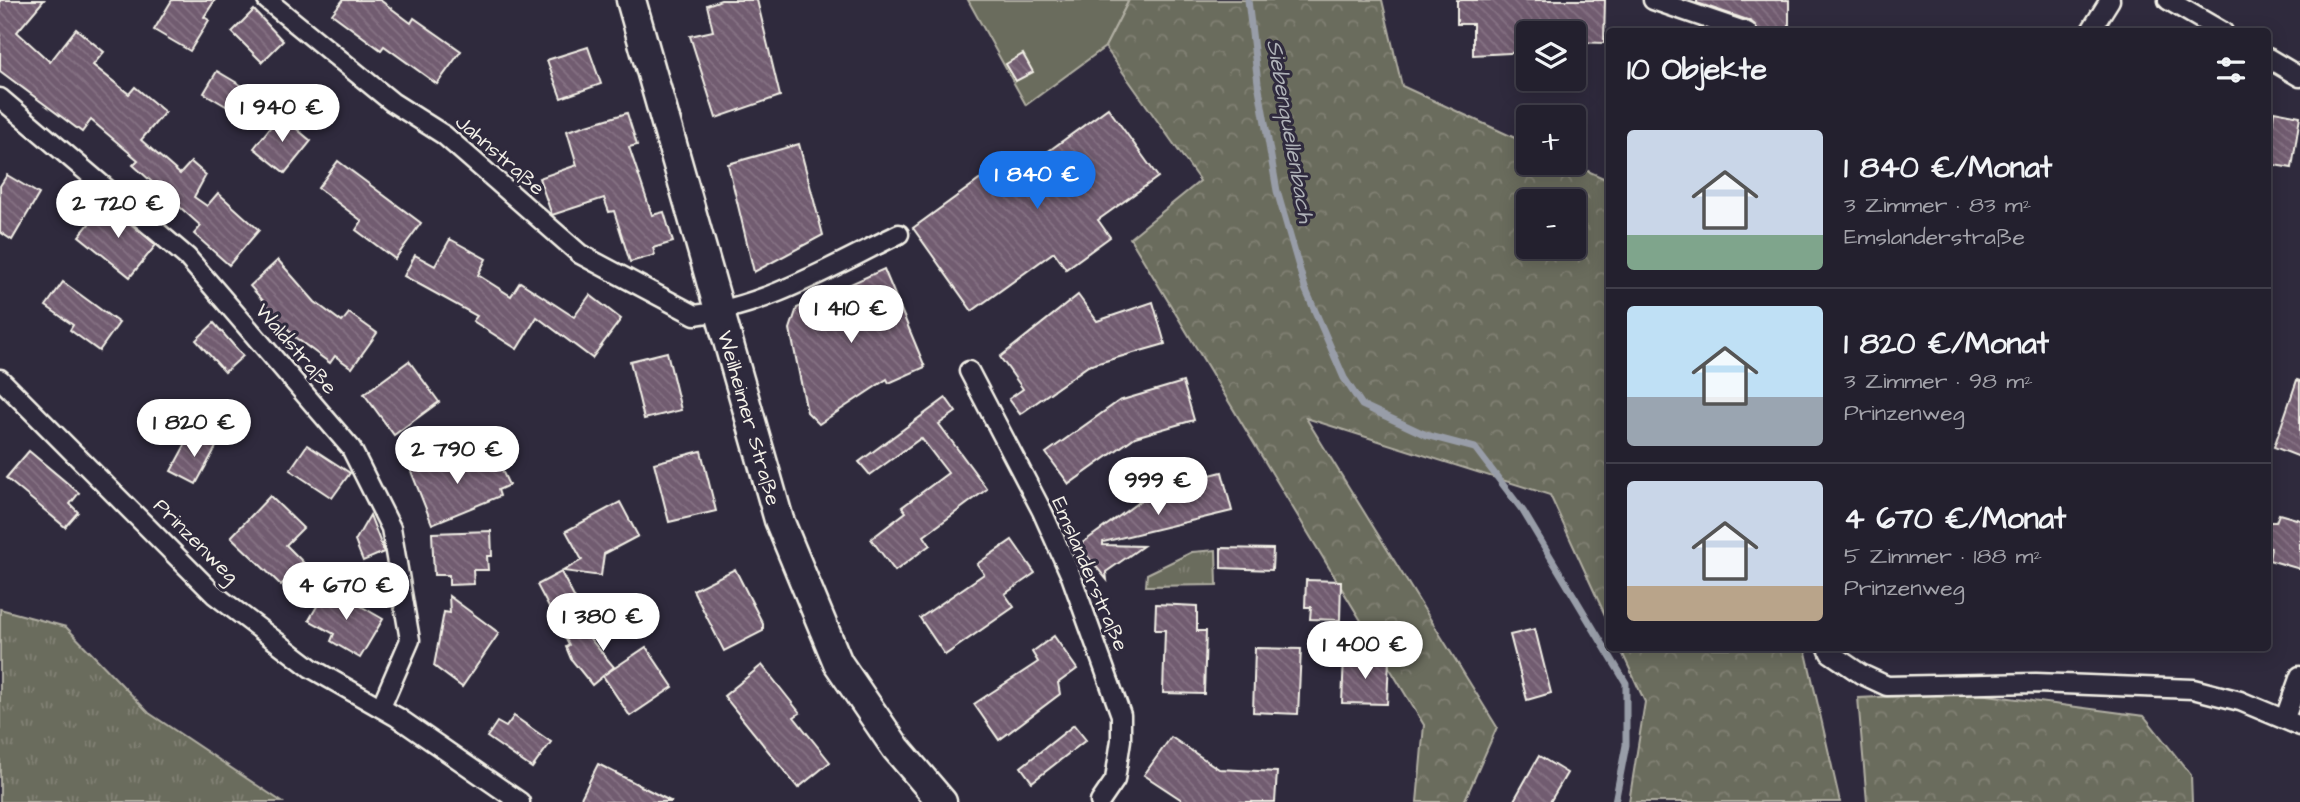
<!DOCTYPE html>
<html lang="de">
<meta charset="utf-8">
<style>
:root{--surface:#23202e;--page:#2b2836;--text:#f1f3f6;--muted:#a3a3aa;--line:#403e4a;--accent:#1a73e8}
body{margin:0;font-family:"Architects Daughter",sans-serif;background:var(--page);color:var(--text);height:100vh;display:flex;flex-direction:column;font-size:26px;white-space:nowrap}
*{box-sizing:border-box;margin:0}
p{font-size:23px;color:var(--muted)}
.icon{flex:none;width:38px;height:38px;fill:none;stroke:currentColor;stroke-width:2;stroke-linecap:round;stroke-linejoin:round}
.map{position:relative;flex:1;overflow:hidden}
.side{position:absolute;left:1606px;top:28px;width:665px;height:623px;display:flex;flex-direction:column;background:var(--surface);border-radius:7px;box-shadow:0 4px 18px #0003,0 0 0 2px var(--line)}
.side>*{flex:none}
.tools{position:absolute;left:1516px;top:21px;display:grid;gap:14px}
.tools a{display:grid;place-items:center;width:70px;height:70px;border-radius:7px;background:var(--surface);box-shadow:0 4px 18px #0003,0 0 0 2px var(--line);font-size:35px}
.price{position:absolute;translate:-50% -60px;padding:0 16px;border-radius:24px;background:#fff;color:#222;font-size:23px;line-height:46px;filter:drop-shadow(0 2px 4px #0008)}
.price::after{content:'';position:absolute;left:50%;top:42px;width:21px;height:16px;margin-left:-10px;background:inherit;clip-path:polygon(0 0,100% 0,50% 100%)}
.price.active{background:var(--accent);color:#fff}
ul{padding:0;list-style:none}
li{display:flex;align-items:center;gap:21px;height:175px;padding:0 21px}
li+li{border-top:2px solid var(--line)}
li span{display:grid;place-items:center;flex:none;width:196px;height:140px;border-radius:7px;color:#555}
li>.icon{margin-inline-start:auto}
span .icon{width:84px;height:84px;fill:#fffc;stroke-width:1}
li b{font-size:30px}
h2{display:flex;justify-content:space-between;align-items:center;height:84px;padding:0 21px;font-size:30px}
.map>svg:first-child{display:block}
.grass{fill:#6b6c5d;stroke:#b0aea2;stroke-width:2}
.forest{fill:url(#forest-crowns);stroke:#b0aea2;stroke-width:2;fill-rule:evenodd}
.park{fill:url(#park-tufts);stroke:#b0aea2;stroke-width:2}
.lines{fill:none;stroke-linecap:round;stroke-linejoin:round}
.stream{stroke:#989da8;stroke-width:7}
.building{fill:url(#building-back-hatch);stroke:#f4f1e8;stroke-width:2}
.minor-casing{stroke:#f4f1e8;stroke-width:23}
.primary-casing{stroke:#f4f1e8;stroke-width:33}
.minor{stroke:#2f2a3d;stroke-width:18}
.primary{stroke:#2f2a3d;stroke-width:28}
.labels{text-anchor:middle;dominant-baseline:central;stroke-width:6;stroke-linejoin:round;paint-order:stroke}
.street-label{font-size:21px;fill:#f4f1e8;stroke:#2f2a3d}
.water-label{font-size:23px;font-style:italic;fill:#afb2b8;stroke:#2f2a3d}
</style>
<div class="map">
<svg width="2300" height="802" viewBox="0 0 2300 802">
<defs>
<pattern id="forest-crowns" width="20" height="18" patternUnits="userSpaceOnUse" patternTransform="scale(1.75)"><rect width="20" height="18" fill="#6b6c5d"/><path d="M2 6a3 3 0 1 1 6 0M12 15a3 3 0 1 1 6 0" fill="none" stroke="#818174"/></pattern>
<pattern id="park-tufts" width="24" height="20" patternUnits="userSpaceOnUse" patternTransform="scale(1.75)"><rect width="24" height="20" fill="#6b6c5d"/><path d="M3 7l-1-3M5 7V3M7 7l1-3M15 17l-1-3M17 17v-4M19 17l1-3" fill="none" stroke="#818174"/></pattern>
<pattern id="building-back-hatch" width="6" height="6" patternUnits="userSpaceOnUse" patternTransform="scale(1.75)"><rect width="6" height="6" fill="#715b70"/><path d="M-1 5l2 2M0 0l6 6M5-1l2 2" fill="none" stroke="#867384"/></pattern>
</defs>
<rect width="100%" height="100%" fill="#2f2a3d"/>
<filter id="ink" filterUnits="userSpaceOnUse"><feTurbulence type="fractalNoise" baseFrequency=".0143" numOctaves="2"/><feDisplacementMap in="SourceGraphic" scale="14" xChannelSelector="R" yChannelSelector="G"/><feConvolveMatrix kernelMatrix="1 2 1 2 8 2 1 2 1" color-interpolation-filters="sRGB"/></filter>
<g filter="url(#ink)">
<!-- grass -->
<path class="grass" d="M968 0H1129L1105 47 1026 105Z"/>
<!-- forest -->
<g class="forest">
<path d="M1129 0H1382L1402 86 1528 144V163H1570L1610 181V626L1550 495 1306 418 1497 727 1464 802H1417L1424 725 1130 238 1200 181 1105 47ZM1528 201H1573V247H1528Z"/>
<path d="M1620 648H1805L1840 802H1629L1645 702Z"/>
<path d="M1972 693 2144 716 2191 775 2192 802H1867L1858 698Z"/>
</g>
<!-- park -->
<g class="park">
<path d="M1216 550 1217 585 1146 586 1147 574 1192 552Z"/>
<path d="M0 609 66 627 149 713 282 802H0Z"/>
</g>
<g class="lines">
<!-- stream -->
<path class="stream" d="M1248 0 1258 83 1277 191 1305 288 1344 378 1362 405 1426 435 1475 448 1523 511 1626 683V745L1615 802"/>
</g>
<!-- building -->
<g class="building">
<path d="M0 0H44L17 32 50 62 76 29 104 52 93 65 129 94 135 87 165 112 141 140 180 174 191 162 206 175 194 197 207 206 218 193 259 230 229 265 194 234 201 226 133 165 138 160 91 120 82 132 0 71Z"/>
<path d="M172 0H215L204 17 209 20 190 51 154 30Z"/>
<path d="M343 0H380L411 23 414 18 461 51 437 84 384 46 381 50 332 14Z"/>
<path d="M721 0H757L780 96 716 118 690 36 713 31 707 5Z"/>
<path d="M1457 0H1605L1604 43 1576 42V33H1528V52L1473 55V24H1457Z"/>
<path d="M1697 0H1789V32H1758L1751 21 1697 3Z"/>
<path d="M254 10 283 41 262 62 232 32Z"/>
<path d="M588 47 601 84 561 98 547 60Z"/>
<path d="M1023 54 1033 72 1016 81 1006 64Z"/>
<path d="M217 71 254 93 241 115 204 93Z"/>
<path d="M1108 108 1158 177 1098 220 1110 237 1066 269 1054 252 972 311 913 228 982 178 992 192Z"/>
<path d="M2274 111 2300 116 2292 168 2268 164Z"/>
<path d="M627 113 637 145 629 147 652 215 664 212 673 242 653 248 655 255 630 262 614 211 609 212 604 198 552 215 539 178 577 165 567 131Z"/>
<path d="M280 115 311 141 285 173 254 148Z"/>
<path d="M799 144 823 235 754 272 728 164Z"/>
<path d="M338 161 421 223 395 259 356 230 362 221 318 188Z"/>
<path d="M7 175 39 194 12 240 0 232V186Z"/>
<path d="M106 203 156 245 130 277 79 236Z"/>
<path d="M450 239 486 259 478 275 511 296 520 282 574 317 590 295 621 319 592 358 537 317 517 349 473 321 477 316 404 276 415 255 435 266Z"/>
<path d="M278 260 315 302 342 322 349 313 377 333 352 368 335 356 330 363 296 338 250 286Z"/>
<path d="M884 269 925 367 889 383 887 379 819 424 807 412 790 329 797 308Z"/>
<path d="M63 282 119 323 99 351 70 330 73 325 46 306Z"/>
<path d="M1078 295 1097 321 1153 302 1165 344 1088 366 1020 414 1009 399 1023 389 1000 357Z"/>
<path d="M214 323 243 356 225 372 196 340Z"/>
<path d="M667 352 681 410 644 419 630 361Z"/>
<path d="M409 361 439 402 394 435 364 394Z"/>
<path d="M2297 380 2300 381V457L2274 447Z"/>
<path d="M1183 382 1194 420 1135 437 1069 484 1046 453 1119 401Z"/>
<path d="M946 398 956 412 939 424 987 489 924 536 930 545 895 571 871 539 906 512 902 507 948 473 921 438 870 475 859 462Z"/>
<path d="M191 434 216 447 196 484 171 471Z"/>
<path d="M307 445 350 473 332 498 290 470Z"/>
<path d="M29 451 79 493 70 504 78 512 65 527 6 478Z"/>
<path d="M701 451 716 511 669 522 654 463Z"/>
<path d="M452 454 458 469 484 458 487 465 497 460 509 485 498 490 500 496 432 524 411 471Z"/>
<path d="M1222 472 1232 511 1103 542V545L1143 546 1106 572 1107 580 1081 548 1074 549 1158 488Z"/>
<path d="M270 496 303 528 286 545 303 562 281 585 231 537Z"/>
<path d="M620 502 638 536 604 554 601 576 563 571 582 560 566 531Z"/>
<path d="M2279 514 2300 520V569L2269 560 2271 548 2268 545V522H2276Z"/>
<path d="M370 515 384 552 363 561 355 541Z"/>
<path d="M491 531 492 556H487L488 570H473L474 584 449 585V575H434L432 533Z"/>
<path d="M1012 540 1035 573 1005 594 1014 607 945 655 920 618 984 574 977 564Z"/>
<path d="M1221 548 1273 549 1272 570 1221 568Z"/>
<path d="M735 569 763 624V631L724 651 693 590Z"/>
<path d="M561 572 592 632 587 635 614 667 604 675 646 647 673 687 630 716 603 676 592 685 571 659 566 647 569 645 537 585Z"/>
<path d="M1306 580 1341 581 1340 620 1310 619 1311 607H1305Z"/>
<path d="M328 587 383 619 360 658 331 641 334 634 309 620Z"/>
<path d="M449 596 499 633 462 687 434 666 444 612 450 613Z"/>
<path d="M1156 604 1197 606V631H1206L1204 694 1163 693 1165 630H1155Z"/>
<path d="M1535 629 1551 693 1527 700 1510 635Z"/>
<path d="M1054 636 1077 669 1058 683 1060 694 999 740 974 704 1038 662 1032 652Z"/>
<path d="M1255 648 1301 649 1298 714 1253 712Z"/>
<path d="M1344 657 1389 659 1387 704 1342 703Z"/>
<path d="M762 665 800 713 794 717 830 762 798 788 724 696Z"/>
<path d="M514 716 551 742 532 768 487 737 497 722 506 727Z"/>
<path d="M1074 725 1086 740 1032 782 1021 767Z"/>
<path d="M1171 737 1219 769 1277 772 1275 802H1185L1144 775Z"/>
<path d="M1539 756 1567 773 1550 802H1513Z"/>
<path d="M598 764 672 802H579Z"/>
</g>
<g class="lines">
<defs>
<g id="minor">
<path d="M267 0 392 102 444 135 580 254 695 315C767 306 834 265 899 234"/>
<path d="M1653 0 1747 32"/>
<path d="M2168 0 2223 32"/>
<path d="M2090 32 2110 0"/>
<path d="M2268 58 2300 77"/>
<path d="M0 98 187 257 351 448 391 528 410 640 381 707"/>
<path d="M969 371 1042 511 1071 576 1121 715V740L1115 780 1100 802"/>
<path d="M0 379 214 594 311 668 397 717 520 802"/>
<path d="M1828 648 1830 653 1861 674 1887 686 2036 683 2193 689 2240 701 2300 726"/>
<path d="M2285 718 2300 676"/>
</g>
<path id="primary" d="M631 0 779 520 838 663 896 748 942 802"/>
</defs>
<!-- minor casing -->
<use href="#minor" class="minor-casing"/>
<!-- primary casing -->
<use href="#primary" class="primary-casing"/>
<!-- minor -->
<use href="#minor" class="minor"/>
<!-- primary -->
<use href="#primary" class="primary"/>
</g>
</g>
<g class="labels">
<!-- street labels -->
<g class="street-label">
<text transform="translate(500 155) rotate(41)">Jahnstraße</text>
<text transform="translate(296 349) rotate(49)">Waldstraße</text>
<text transform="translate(749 418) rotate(74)">Weilheimer Straße</text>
<text transform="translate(196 541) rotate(45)">Prinzenweg</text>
<text transform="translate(1090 574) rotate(67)">Emslanderstraße</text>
</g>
<!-- water labels -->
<g class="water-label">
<text transform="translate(1290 131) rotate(80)">Siebenquellenbach</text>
</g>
</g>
</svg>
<div class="tools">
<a><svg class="icon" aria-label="layers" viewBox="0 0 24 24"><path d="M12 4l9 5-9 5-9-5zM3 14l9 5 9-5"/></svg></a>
<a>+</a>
<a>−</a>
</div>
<b class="price" style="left:282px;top:144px">1 940 €</b>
<b class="price active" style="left:1037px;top:211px">1 840 €</b>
<b class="price" style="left:118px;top:240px">2 720 €</b>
<b class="price" style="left:851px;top:345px">1 410 €</b>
<b class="price" style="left:194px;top:459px">1 820 €</b>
<b class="price" style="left:457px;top:486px">2 790 €</b>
<b class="price" style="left:1158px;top:517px">999 €</b>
<b class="price" style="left:346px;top:622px">4 670 €</b>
<b class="price" style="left:603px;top:653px">1 380 €</b>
<b class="price" style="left:1365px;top:681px">1 400 €</b>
<section class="side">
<h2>10 Objekte<svg class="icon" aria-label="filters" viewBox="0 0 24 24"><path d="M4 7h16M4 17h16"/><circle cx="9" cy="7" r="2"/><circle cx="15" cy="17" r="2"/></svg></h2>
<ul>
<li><span style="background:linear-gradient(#c9d6e8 75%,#7fa58c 0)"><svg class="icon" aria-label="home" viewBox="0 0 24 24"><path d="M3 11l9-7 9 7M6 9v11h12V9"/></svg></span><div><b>1 840 €/Monat</b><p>3 Zimmer · 83 m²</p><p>Emslanderstraße</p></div></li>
<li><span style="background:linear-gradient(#bfe0f5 65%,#9aa5b1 0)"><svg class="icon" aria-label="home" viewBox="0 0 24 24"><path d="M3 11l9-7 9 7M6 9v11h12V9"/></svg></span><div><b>1 820 €/Monat</b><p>3 Zimmer · 98 m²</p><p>Prinzenweg</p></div></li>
<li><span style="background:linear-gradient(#c9d6e8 75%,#b9a48a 0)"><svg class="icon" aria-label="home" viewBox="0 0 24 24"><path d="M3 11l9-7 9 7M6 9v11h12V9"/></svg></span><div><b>4 670 €/Monat</b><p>5 Zimmer · 188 m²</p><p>Prinzenweg</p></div></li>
</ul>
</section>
</div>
